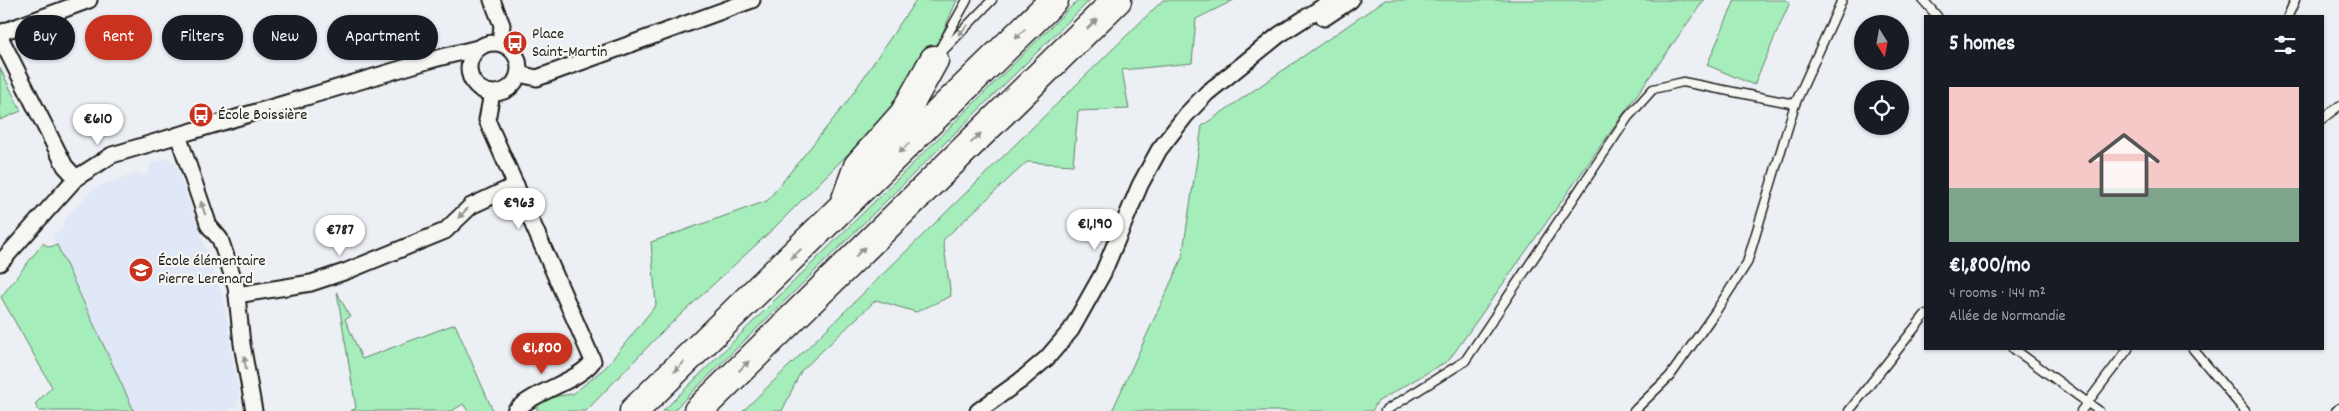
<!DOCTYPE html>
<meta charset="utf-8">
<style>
:root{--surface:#171b24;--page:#20242c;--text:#f1f3f6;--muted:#9ea1a6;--line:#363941;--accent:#c8321e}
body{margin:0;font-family:Dekko,sans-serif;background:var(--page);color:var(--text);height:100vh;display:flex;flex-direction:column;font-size:19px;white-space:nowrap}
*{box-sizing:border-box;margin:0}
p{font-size:16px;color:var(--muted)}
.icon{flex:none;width:28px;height:28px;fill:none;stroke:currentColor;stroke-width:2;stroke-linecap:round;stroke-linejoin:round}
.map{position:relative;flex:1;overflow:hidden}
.drawer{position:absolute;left:1924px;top:15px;width:400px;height:335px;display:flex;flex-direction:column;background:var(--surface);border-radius:0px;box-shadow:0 1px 4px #0004}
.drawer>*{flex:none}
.banner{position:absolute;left:15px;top:15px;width:475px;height:45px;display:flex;gap:10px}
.needle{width:32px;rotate:169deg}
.buttons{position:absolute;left:1854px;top:15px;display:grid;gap:10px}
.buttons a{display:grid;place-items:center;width:55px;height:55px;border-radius:50%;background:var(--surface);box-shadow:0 1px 4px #0004;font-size:25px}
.price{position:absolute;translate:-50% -42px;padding:0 11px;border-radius:18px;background:#fff;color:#222;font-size:16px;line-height:32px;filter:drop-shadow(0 1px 2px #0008)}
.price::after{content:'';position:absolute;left:50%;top:30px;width:15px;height:11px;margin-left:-8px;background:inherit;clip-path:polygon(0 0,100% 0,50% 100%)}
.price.selected{background:var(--accent);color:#fff}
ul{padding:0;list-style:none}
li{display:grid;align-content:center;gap:10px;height:265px;padding:0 25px}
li+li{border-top:1px solid var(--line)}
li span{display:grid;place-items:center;height:155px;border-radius:0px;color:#555}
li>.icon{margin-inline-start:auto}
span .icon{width:90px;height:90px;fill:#fffc;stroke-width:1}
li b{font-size:21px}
h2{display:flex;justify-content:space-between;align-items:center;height:60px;padding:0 25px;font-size:21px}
.chip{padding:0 18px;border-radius:22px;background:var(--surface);box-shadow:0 1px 4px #0004;font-size:18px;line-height:45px}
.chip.selected{background:var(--accent);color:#fff}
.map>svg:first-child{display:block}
.built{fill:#e0e7f6}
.green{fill:#a5edba;stroke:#60846b}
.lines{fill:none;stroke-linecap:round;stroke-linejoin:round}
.service-casing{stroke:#1c1c1c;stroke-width:11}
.minor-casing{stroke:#1c1c1c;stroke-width:19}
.motorway-casing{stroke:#1c1c1c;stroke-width:31}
.service{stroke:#f6f6f2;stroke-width:8}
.minor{stroke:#f6f6f2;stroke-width:15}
.motorway{stroke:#f6f6f2;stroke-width:28}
.oneway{fill:#949492}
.labels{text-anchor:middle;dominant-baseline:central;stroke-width:4.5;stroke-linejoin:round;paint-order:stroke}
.poi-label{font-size:16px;fill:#1c1c1c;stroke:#f6f6f2;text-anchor:start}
</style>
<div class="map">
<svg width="2339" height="411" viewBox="0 0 2339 411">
<rect width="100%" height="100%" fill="#eceff4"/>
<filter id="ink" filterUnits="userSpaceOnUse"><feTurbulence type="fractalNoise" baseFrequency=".02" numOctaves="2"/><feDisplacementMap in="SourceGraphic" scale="10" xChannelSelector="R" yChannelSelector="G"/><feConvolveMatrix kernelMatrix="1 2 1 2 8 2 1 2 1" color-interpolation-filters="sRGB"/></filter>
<g filter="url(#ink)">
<!-- built -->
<path class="built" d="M167 158 175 163 223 296 239 398 236 399 238 406 227 411H134L52 235 65 226 62 223 94 188 139 172 141 176 148 173 151 164Z"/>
<!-- green -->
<g class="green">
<path d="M916 0H957L932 57 896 106 774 228 661 333 586 411H537V399L573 394 606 367 656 305 651 242 767 201 847 102Z"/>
<path d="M1078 0H1090L673 411H663Z"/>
<path d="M1163 0H1234L1196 19 1192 63 1122 70 1129 109 1078 111 1073 165 1027 162 943 240 951 296 916 312 876 300 801 371 782 411H743Z"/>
<path d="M1385 0H1704L1449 360 1377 402 1372 411H1112L1182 258 1202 126Z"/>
<path d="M1735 0H1785L1790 2 1754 85 1707 65Z"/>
<path d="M0 68 21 111 0 120Z"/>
<path d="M43 243 49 247 57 245 134 411H39L35 404 52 387 1 297Z"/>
<path d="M337 292 350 317 345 319 362 359 455 324 493 411H468L463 404 452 411H351L356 408Z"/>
</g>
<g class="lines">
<defs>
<g id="service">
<path d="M1923 0 1937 16"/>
<path d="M2288 16 2295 0"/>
<path d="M938 52 967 0"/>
<path d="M936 58 992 0"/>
<path d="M2322 119 2339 106"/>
<path d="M2014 349 2099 411"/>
<path d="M2193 349 2245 411"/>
<path d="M1385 411 1465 361 1628 117 1653 89 1683 82 1795 104"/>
<path d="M1634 411 1670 376 1716 311 1747 263 1795 104 1842 0"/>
<path d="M1849 411 1925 315"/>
<path d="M2081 411 2128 349"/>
<path d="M2336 411 2339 408"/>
</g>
<g id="minor">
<path d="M492 0 502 25 500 43"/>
<path d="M1324 18 1351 0"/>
<path d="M0 33 89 0"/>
<path d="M0 37 65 166 76 178"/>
<circle cx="494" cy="68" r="25"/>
<path d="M519 74 537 78 752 0"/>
<path d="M492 93 487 120 593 361C578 382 536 390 515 411"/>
<path d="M178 135 209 226 220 239 236 286 242 344 254 411"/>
<path d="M0 263 76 178 112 155 434 59 478 48"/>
<path d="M237 295 311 283 347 271 445 231 471 206 516 185"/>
<path d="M978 411 1020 381 1047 358 1071 330 1103 273 1140 185 1159 150 1186 115 1207 93 1279 35 1333 0"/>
</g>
<g id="motorway">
<path d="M845 202 858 166 904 114 934 60"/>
<path d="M634 411 1054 0"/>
<path d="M698 411 1117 0"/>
</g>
</defs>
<!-- service casing -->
<use href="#service" class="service-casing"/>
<!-- minor casing -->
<use href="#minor" class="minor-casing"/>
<!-- motorway casing -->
<use href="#motorway" class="motorway-casing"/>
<!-- service -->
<use href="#service" class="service"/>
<!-- minor -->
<use href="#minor" class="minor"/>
<!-- motorway -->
<use href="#motorway" class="motorway"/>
</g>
<!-- one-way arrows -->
<defs><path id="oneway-solid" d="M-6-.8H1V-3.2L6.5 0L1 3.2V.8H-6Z" transform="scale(1.25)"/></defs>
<g class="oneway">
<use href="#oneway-solid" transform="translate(1092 24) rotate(-44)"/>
<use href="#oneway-solid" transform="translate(963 30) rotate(134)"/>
<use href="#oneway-solid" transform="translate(1020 34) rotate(135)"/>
<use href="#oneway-solid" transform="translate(976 138) rotate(-44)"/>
<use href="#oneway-solid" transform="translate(904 148) rotate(135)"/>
<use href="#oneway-solid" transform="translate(203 208) rotate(-109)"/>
<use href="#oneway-solid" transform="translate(463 213) rotate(135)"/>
<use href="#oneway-solid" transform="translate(860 252) rotate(-44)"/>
<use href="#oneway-solid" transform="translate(796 254) rotate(136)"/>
<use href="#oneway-solid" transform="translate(245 363) rotate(-100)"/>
<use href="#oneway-solid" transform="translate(744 366) rotate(-44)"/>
<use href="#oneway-solid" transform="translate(679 367) rotate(136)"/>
</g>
</g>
<!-- icons -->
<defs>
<symbol id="bus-disc" viewBox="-11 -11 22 22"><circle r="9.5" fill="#c8321e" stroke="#f6f6f2"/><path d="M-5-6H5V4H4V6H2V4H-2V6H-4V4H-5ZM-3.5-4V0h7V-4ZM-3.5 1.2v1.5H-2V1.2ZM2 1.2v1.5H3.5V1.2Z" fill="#fff"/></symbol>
<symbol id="school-disc" viewBox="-11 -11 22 22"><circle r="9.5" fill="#c8321e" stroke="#f6f6f2"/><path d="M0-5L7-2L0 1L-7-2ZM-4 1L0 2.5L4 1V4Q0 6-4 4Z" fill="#fff"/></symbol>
</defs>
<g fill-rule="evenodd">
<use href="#bus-disc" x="501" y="29" width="28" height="28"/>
<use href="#bus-disc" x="187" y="101" width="28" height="28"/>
<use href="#school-disc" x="127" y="256" width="28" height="28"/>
</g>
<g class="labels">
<!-- poi labels -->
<g class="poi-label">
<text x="532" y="34">Place<tspan x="532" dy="18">Saint-Martin</tspan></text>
<text x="218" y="115">École Boissière</text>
<text x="158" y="261">École élémentaire<tspan x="158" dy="18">Pierre Lerenard</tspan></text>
</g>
</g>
</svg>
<div class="buttons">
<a><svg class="needle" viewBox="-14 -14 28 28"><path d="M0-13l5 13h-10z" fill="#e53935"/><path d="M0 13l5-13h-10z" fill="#9ea1a6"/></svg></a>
<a><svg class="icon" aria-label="locate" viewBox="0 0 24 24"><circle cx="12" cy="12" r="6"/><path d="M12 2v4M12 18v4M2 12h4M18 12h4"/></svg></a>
</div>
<b class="price" style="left:98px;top:146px">€610</b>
<b class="price" style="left:519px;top:230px">€963</b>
<b class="price" style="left:1095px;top:251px">€1,190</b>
<b class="price" style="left:340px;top:257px">€787</b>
<b class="price selected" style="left:542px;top:375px">€1,800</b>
<div class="banner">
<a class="chip">Buy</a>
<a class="chip selected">Rent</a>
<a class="chip">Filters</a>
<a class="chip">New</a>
<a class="chip">Apartment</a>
</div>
<section class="drawer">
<h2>5 homes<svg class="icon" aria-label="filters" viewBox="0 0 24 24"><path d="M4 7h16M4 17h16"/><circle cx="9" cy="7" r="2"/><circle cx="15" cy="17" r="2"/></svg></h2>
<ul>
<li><span style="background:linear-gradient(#f6c9c9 65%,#7fa58c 0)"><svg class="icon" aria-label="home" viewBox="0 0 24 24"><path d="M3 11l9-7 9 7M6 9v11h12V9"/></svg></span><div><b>€1,800/mo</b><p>4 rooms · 144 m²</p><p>Allée de Normandie</p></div></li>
</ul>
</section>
</div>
